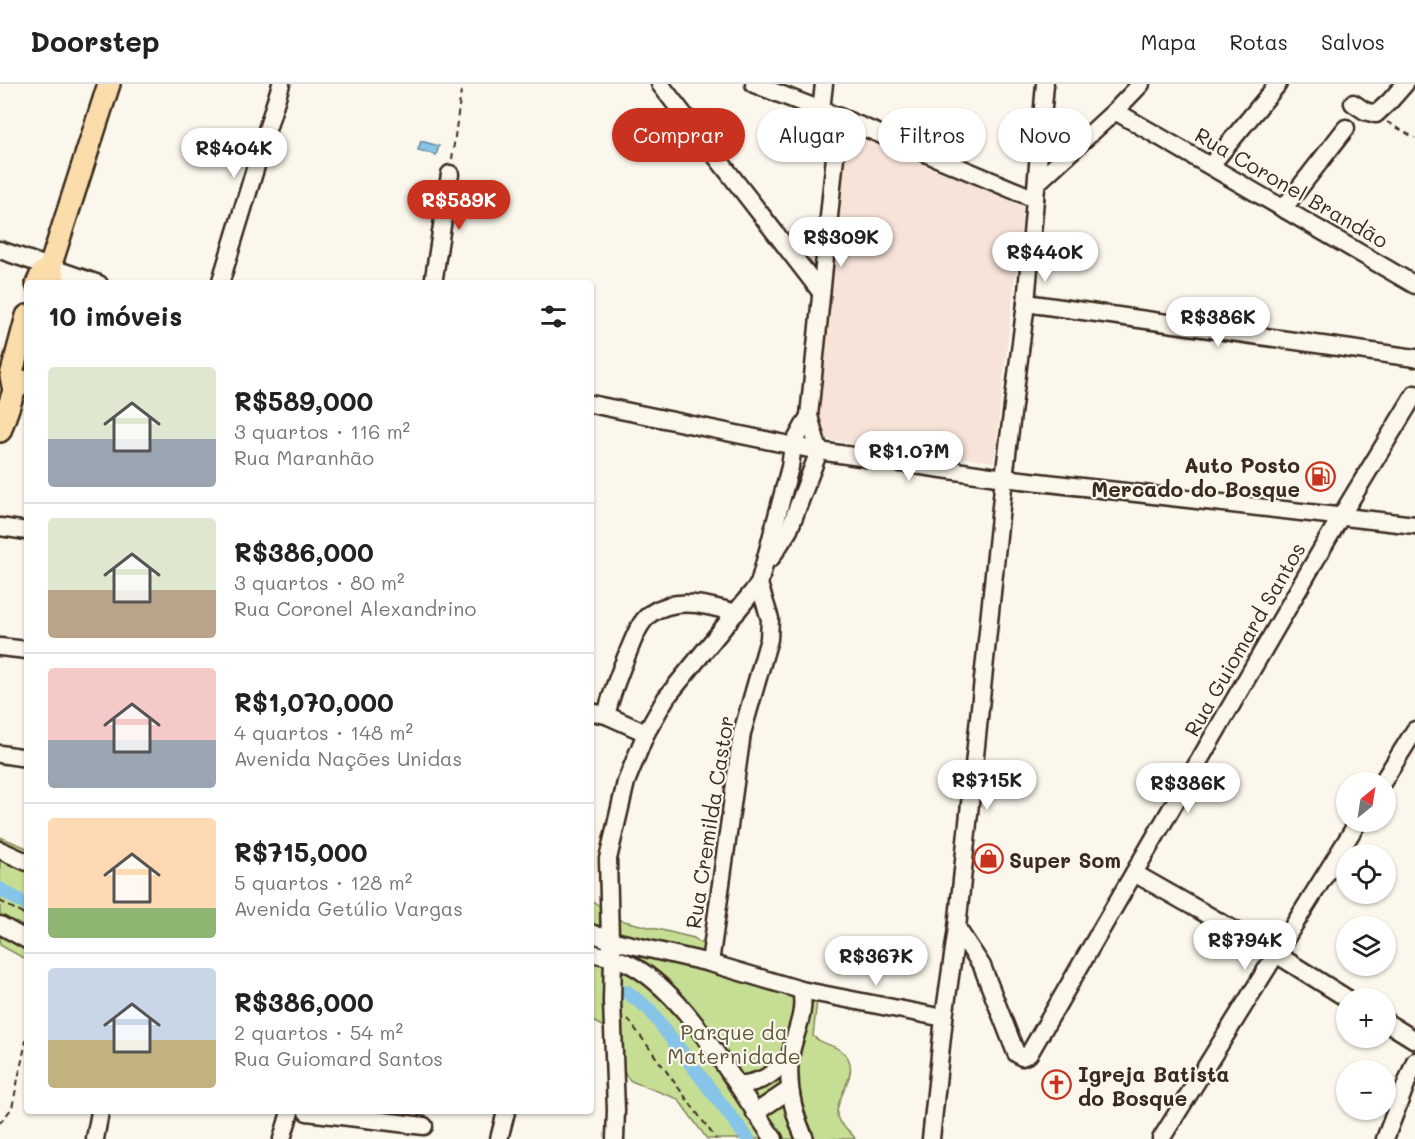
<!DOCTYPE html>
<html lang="pt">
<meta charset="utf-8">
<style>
:root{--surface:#fff;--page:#f2f2f2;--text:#222;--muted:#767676;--line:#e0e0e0;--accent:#c8321e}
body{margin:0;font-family:Mali,sans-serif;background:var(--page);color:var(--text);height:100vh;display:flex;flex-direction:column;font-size:22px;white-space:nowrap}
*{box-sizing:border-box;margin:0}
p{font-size:20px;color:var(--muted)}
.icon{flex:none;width:33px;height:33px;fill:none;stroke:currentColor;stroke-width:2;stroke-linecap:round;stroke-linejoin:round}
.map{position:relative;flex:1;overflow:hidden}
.details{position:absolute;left:24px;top:196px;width:570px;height:834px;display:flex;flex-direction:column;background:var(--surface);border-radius:6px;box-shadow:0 2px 4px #0004}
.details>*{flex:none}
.top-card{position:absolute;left:612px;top:24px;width:570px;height:54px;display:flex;gap:12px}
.needle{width:39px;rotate:30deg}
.fabs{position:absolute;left:1336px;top:688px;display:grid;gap:12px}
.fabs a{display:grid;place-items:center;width:60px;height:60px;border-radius:50%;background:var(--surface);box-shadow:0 2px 4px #0004;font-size:30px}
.price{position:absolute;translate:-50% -51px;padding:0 14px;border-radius:21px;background:#fff;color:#222;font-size:20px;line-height:39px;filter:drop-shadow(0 2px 3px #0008)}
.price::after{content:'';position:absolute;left:50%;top:36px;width:18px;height:14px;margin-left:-9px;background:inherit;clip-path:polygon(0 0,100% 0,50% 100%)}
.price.selected{background:var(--accent);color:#fff}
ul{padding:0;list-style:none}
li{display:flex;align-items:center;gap:18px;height:150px;padding:0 24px}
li+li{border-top:2px solid var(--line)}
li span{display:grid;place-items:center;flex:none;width:168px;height:120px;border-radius:6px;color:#555}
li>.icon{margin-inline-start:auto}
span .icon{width:72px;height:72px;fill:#fffc;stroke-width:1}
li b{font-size:26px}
h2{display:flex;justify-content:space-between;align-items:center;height:72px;padding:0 24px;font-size:26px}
.chip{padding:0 21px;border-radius:27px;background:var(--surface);box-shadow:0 2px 4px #0004;font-size:21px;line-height:54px}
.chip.selected{background:var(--accent);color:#fff}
header{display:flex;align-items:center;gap:36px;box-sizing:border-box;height:84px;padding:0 30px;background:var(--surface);border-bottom:2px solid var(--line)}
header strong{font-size:28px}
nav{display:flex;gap:33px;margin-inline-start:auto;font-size:21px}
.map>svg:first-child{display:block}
.built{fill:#f7e3d8}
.green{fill:#c6de94;stroke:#808459;stroke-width:1.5}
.water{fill:#86c5e7;stroke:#688797;stroke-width:1.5}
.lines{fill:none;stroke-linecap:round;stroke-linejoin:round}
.canal{stroke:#86c5e7;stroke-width:14}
.minor-casing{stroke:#3b2a1e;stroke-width:21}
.major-casing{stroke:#3b2a1e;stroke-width:26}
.path{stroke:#3b2a1e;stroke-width:2;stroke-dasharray:6 4.5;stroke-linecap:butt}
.minor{stroke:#fbf7ec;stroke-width:16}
.major{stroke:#faddab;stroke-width:21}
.labels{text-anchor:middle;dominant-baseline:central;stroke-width:4.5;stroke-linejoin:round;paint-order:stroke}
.street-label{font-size:21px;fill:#3b2a1e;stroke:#fbf7ec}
.poi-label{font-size:21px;font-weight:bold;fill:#3b2a1e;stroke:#fbf7ec;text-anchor:start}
.park-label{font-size:21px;fill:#5e573c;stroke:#fbf7ec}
</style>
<header>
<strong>Doorstep</strong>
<nav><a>Mapa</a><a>Rotas</a><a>Salvos</a></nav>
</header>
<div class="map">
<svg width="1415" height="1055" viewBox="0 0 1415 1055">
<rect width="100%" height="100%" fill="#fbf7ec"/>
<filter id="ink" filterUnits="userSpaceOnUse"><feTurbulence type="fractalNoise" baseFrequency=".0167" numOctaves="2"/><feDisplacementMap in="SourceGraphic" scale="12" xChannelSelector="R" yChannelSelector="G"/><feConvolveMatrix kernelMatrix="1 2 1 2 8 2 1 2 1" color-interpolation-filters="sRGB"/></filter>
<g filter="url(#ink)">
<!-- built -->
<path class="built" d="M846 48 1023 122 994 378 830 356 816 342Z"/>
<!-- green -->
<g class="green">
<path d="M0 753 27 764V876L0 861Z"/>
<path d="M591 816 620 836 694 854 719 873 815 901 818 907 813 952C822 961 837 961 845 970 861 988 837 1010 837 1029 836 1041 851 1045 855 1055H707L678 1015 631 997C618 987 620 966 618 951L591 936Z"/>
</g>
<!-- water -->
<path class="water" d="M421 57 439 62 436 71 418 66Z"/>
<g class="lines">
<!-- canal -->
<g class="canal">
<path d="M0 805 27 821"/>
<path d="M627 908 649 925 748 1055"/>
</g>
<defs>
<g id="minor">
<path d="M660 0 821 208"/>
<path d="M754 0 839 33 1035 115"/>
<path d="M1353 19 1365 27 1376 30 1390 17 1405 0"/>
<path d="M821 26 824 0"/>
<path d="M1115 27 1415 201"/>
<path d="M1211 81 1278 0"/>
<path d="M1038 98 1115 27 1141 0"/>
<path d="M1283 125 1346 44"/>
<path d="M0 166 99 200"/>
<path d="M220 200 281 0"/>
<path d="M433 200 450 90"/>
<path d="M1026 219 1415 274"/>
<path d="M591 320 819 367 1004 394 1415 441"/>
<path d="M0 443 27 447"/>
<path d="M771 474 789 446 819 367 809 332 839 33"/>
<path d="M0 563 27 566"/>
<path d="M591 628 606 631 646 649"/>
<path d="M606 631C612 608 620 587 629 566 634 554 639 539 650 530 676 512 708 521 736 529"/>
<path d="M0 670 27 674"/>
<path d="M1382 699 1415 646"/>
<path d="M0 766 27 778"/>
<path d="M1134 789 1276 870 1348 915"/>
<path d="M0 841 27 856"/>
<path d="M957 844 982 882 1016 969 1022 973 1029 970 1341 432 1415 310"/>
<path d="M591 849 610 856 710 879 801 906 944 934"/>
<path d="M591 869C606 872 622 875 635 883 692 917 735 1002 774 1055"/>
<path d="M710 879 742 649 769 555 770 535 759 500"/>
<path d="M801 906C807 930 793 951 790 974 787 1002 793 1029 805 1055"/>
<path d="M1386 938 1415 956"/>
<path d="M738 1001C765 998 771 991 791 973"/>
<path d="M307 1028 424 1042"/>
<path d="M755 1029 789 1006"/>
<path d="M95 1055 100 1028"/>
<path d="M282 1055 290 1028"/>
<path d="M499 1055 506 1028"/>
<path d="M615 1055 616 1026 612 917 613 874 610 856 608 775 626 698 646 649 666 614 759 500 790 383 793 361 809 332"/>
<path d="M931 1055 944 934 957 844 1004 394 1026 219 1045 0"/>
<path d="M1161 1055 1358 738"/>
<path d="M1385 1055 1415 977"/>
</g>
<g id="major">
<path d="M37 200 42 189 50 183"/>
<path d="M53 200 54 194 50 183 109 0"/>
<path d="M14 307 11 292 27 232"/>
<path d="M0 347 14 307 23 297"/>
</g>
</defs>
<!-- minor casing -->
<use href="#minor" class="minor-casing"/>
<!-- major casing -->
<use href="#major" class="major-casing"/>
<!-- path -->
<g class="path">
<path d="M1387 38 1415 54"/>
<path d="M452 75 462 0"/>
<path d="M0 817 27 832"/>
<path d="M628 935 716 1055"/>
<path d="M0 1039 12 1024 27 952"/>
</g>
<!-- minor -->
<use href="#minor" class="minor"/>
<!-- major -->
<use href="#major" class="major"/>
</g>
</g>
<!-- icons -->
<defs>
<symbol id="fuel-ring" viewBox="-11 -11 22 22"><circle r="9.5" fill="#fbf7ec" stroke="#c8321e" stroke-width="1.5"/><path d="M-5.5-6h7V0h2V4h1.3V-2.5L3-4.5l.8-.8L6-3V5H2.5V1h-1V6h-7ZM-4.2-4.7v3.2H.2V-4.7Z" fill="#c8321e"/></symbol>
<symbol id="shop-ring" viewBox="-11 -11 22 22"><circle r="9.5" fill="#fbf7ec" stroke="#c8321e" stroke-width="1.5"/><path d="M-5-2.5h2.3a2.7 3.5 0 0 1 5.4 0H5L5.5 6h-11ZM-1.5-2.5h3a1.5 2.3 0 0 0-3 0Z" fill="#c8321e"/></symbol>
<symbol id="church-ring" viewBox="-11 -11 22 22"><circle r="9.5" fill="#fbf7ec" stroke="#c8321e" stroke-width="1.5"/><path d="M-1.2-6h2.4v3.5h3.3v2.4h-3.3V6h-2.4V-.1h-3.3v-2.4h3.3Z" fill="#c8321e"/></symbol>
</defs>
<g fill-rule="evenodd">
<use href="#fuel-ring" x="1304" y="376" width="33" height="33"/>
<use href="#shop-ring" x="972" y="758" width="33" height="33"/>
<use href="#church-ring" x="1040" y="984" width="33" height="33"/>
</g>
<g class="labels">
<!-- street labels -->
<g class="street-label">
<text transform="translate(1292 103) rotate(30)">Rua Coronel Brandão</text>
<text transform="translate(1244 555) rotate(-60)">Rua Guiomard Santos</text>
<text transform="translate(709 738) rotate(-81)">Rua Cremilda Castor</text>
</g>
<!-- poi labels -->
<g class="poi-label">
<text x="1300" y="380" text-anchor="end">Auto Posto<tspan x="1300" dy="24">Mercado do Bosque</tspan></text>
<text x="1009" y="775">Super Som</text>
<text x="1078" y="989">Igreja Batista<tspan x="1078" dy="24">do Bosque</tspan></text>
</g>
<!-- park labels -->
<g class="park-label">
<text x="734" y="947">Parque da<tspan x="734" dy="24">Maternidade</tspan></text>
</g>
</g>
</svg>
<div class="fabs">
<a><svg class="needle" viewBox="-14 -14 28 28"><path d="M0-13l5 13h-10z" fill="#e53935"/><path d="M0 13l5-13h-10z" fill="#767676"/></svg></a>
<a><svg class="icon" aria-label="locate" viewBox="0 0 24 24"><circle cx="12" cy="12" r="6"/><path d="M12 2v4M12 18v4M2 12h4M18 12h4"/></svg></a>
<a><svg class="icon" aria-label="layers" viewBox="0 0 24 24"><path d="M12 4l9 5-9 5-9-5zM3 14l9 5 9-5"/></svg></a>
<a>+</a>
<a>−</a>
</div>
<b class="price" style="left:234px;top:95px">R$404K</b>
<b class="price selected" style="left:459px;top:147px">R$589K</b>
<b class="price" style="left:841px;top:184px">R$309K</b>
<b class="price" style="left:1045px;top:199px">R$440K</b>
<b class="price" style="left:1218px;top:264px">R$386K</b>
<b class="price" style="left:909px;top:398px">R$1.07M</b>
<b class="price" style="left:987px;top:727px">R$715K</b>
<b class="price" style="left:1188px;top:730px">R$386K</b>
<b class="price" style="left:1245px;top:887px">R$794K</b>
<b class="price" style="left:876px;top:903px">R$367K</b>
<div class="top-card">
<a class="chip selected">Comprar</a>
<a class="chip">Alugar</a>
<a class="chip">Filtros</a>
<a class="chip">Novo</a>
</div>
<section class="details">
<h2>10 imóveis<svg class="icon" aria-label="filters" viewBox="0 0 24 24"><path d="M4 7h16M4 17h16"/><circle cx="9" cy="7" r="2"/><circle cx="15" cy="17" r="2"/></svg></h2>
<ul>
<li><span style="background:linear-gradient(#dfe7d0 60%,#9aa5b1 0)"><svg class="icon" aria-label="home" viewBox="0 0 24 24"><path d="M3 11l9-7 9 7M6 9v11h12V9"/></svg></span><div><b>R$589,000</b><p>3 quartos · 116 m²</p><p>Rua Maranhão</p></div></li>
<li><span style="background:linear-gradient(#dfe7d0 60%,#b9a48a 0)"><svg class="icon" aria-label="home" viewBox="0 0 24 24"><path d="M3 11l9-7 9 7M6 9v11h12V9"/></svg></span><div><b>R$386,000</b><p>3 quartos · 80 m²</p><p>Rua Coronel Alexandrino</p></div></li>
<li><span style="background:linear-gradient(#f6c9c9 60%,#9aa5b1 0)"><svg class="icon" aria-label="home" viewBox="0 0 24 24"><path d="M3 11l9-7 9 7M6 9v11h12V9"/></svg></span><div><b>R$1,070,000</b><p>4 quartos · 148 m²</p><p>Avenida Nações Unidas</p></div></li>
<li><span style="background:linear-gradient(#ffd9b3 75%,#8fb573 0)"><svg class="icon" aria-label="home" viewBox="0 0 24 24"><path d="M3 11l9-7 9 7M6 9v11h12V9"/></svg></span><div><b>R$715,000</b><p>5 quartos · 128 m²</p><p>Avenida Getúlio Vargas</p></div></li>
<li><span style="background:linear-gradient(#c9d6e8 60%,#c2b280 0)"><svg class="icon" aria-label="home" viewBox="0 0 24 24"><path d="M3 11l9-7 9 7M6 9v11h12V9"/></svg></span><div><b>R$386,000</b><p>2 quartos · 54 m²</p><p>Rua Guiomard Santos</p></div></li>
</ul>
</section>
</div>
